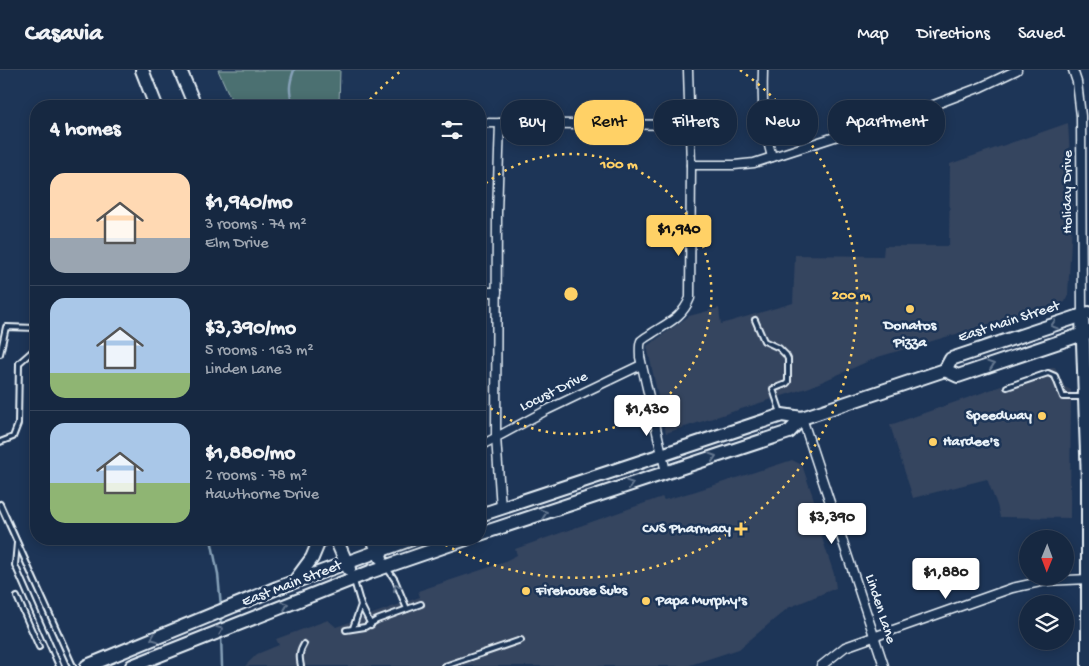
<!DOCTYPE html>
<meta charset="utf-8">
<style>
:root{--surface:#162841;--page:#1f3048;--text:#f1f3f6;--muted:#9ea6b1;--line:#35445a;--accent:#ffd166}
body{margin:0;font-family:"Gochi Hand",sans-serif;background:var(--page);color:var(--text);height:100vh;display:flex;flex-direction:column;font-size:19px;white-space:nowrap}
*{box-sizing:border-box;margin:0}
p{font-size:16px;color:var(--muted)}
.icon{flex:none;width:28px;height:28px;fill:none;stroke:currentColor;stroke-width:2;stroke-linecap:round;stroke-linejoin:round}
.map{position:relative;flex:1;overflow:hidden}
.drawer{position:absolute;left:30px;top:30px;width:456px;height:445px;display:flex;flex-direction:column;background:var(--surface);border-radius:20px;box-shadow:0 2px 12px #0003,0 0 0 1px var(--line)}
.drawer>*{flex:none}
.guide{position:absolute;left:501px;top:30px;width:475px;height:45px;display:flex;gap:10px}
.needle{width:32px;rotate:181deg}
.fabs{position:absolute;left:1019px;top:460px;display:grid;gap:10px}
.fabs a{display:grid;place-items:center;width:55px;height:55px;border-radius:50%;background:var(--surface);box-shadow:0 2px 12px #0003,0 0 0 1px var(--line);font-size:25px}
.price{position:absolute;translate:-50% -42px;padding:0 11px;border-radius:5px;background:#fff;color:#222;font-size:16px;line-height:32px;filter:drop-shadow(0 1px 2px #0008)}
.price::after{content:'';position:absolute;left:50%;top:30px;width:15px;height:11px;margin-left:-8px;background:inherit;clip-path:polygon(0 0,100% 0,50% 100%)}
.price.on{background:var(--accent);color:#111}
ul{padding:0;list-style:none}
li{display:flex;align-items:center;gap:15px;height:125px;padding:0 20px}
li+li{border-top:1px solid var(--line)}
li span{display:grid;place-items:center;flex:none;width:140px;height:100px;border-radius:15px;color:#555}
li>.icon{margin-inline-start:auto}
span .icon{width:60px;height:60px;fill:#fffc;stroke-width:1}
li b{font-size:21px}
h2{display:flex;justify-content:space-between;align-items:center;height:60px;padding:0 20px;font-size:21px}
.tag{padding:0 18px;border-radius:20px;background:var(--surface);box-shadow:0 2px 12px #0003,0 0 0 1px var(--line);font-size:18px;line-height:45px}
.tag.on{background:var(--accent);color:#111}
header{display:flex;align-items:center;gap:30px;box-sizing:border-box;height:70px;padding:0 25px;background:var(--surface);border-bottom:1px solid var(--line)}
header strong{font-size:24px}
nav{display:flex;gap:28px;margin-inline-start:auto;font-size:18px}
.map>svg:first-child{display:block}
.built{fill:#34445f}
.green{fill:#4b6f71;stroke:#9ab0b4}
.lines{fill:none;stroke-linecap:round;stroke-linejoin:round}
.stream{stroke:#86a1b8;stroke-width:2.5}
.lane-casing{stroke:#e8f1f8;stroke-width:8}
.street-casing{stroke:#e8f1f8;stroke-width:11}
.primary-casing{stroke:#e8f1f8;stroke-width:16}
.lane{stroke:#1d3557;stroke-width:4}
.street{stroke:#1d3557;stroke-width:8}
.primary{stroke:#1d3557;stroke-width:12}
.oneway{stroke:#64778f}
.ring{fill:none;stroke:#ffd166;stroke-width:2.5;stroke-dasharray:2.5 5}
.poi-dot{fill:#ffd166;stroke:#1d3557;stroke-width:2}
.labels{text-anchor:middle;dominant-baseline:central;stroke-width:5;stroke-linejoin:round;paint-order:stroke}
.street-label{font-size:15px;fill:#e8f1f8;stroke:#1d3557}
.poi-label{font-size:15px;font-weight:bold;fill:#e8f1f8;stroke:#1d3557;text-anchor:start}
.centre{fill:#ffd166;stroke:#1d3557;stroke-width:2.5}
.ring-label{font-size:15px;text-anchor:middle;font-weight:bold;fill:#ffd166;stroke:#1d3557;stroke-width:5;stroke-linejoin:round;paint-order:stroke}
</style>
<header>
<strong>Casavia</strong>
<nav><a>Map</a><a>Directions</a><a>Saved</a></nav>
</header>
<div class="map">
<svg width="1089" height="596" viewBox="0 0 1089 596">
<rect width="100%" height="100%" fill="#1d3557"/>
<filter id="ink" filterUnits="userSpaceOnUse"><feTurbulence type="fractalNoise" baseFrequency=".02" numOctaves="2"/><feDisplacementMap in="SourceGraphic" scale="10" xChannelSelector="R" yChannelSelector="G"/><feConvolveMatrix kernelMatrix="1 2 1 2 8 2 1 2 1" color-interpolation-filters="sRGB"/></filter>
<g filter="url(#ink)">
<!-- built -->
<g class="built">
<path d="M1068 53 1073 136 1068 225 1065 232 878 287 810 317 666 363 647 276 689 246 719 238 721 254 793 233 795 185 883 186 884 176H949L950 94Z"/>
<path d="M1055 297 1065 317 1071 320 1070 448 1000 447 997 435 987 409 913 428 890 355Z"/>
<path d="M792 390 802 395 819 444 822 468 834 504 836 518 788 538 739 579 687 596H245L257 584 279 575 276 569 328 550 336 557 420 527 418 521 499 494 517 485 515 479 662 427 664 430 696 421Z"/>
</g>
<!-- green -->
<path class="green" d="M218 0H340L339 36H234Z"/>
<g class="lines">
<!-- stream -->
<g class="stream">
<path d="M294 36C288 22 289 14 294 0"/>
<path d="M211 469 218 504 221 537"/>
<path d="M221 545V557"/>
<path d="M221 565 222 596"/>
</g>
<defs>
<g id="lane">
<path d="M755 250 764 271 779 278 786 285 788 289V312L786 314 773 319 781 343"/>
<path d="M0 284 6 257 36 258"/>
<path d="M1007 317 1048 303 1055 306 1063 327H1083"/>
<path d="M0 372 13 367 18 354 19 293 36 278"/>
<path d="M0 434 73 596"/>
<path d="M17 473 15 495 59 596"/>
<path d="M387 498 395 510 407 539"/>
<path d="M354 511 361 535 371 555"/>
<path d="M17 527 39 577"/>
<path d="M353 558 361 535"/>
<path d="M346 560 365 557 377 550 421 534"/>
<path d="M301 596C299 587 299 582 304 574"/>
<path d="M445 596 521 570"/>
</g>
<g id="street">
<path d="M763 0C762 32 763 56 772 87"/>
<path d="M1073 0 1077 12 1081 46 1082 245"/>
<path d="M480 53 690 55"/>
<path d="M500 53 497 143 496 367 501 438"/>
<path d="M691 95H734L754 93 931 36 981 17 1017 0"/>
<path d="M480 222H497"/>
<path d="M802 348 884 596"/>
<path d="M480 376 547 340 641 295"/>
<path d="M666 402 640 287C640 282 639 276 641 271 644 268 650 265 654 262 670 252 683 246 690 228L691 95 688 0"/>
<path d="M821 596 845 577 1012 518 1045 511 1089 509"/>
</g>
<g id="primary">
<path d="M142 0 156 36"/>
<path d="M180 0 195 36"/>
<path d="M1082 245 1088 411V596"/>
<path d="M945 300 951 289 1089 243"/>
<path d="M480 445 782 345 802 348 945 300 958 306 1089 262"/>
<path d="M480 464 789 362 802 348"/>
<path d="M336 469 349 499"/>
<path d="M373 469 381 488"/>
<path d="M295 511 312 488 320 469"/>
<path d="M87 596 277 518 412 469"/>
<path d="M132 596 370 502 466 469"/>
</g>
</defs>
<!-- lane casing -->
<use href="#lane" class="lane-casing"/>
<!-- street casing -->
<use href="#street" class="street-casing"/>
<!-- primary casing -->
<use href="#primary" class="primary-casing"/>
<!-- lane -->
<use href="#lane" class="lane"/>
<!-- street -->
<use href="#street" class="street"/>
<!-- primary -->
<use href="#primary" class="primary"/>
</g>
<!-- one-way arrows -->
<defs><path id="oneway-chevron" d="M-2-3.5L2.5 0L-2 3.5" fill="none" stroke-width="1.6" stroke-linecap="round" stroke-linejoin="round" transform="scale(1.25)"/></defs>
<g class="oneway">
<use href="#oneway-chevron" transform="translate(1054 255) rotate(162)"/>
<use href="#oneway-chevron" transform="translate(991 295) rotate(-18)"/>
<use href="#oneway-chevron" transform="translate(713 387) rotate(-18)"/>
<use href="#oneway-chevron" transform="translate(630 414) rotate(-18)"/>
<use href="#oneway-chevron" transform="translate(544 443) rotate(-18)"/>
<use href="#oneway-chevron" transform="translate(397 517) rotate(-113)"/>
<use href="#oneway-chevron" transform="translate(285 535) rotate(-21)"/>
<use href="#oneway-chevron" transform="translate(220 560) rotate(-22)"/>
<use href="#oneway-chevron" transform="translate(154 568) rotate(158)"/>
</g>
</g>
<!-- distance rings -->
<g class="ring">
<path d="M480 118A140 140 0 1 1 480 330"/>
<path d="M365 35A280 280 0 0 1 402 0M740 0A280 280 0 0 1 435 469"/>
</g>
<!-- markers -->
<g class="poi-dot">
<circle cx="910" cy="239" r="5"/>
<circle cx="1042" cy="346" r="5"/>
<circle cx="933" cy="372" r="5"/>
<path d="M738.5 451.5h5v5h5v5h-5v5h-5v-5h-5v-5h5z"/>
<circle cx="526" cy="521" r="5"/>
<circle cx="646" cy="531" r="5"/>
</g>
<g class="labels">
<!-- street labels -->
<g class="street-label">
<text transform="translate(1068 122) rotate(-90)">Holiday Drive</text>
<text transform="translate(1009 252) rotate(-18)">East Main Street</text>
<text transform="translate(554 322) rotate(-26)">Locust Drive</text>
<text transform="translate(292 514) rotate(-21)">East Main Street</text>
<text transform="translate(880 539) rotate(72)">Linden Lane</text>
</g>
<!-- poi labels -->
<g class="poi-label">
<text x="910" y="256" text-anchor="middle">Donatos<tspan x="910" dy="17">Pizza</tspan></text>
<text x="1032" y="346" text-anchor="end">Speedway</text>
<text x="943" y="372">Hardee's</text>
<text x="731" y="459" text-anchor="end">CVS Pharmacy</text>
<text x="536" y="521">Firehouse Subs</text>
<text x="656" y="531">Papa Murphy's</text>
</g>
</g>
<circle cx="571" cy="224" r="8" class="centre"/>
<g class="ring-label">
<text x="619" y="98">100 m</text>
<text x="851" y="229">200 m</text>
</g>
</svg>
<div class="fabs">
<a><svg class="needle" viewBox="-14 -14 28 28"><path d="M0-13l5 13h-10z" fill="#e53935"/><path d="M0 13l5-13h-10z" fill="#9ea6b1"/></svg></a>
<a><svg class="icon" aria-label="layers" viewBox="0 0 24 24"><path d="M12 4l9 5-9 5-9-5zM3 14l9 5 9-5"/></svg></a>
</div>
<b class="price on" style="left:679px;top:187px">$1,940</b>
<b class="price" style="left:647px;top:367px">$1,430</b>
<b class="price" style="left:832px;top:475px">$3,390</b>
<b class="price" style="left:946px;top:530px">$1,880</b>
<div class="guide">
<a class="tag">Buy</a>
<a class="tag on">Rent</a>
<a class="tag">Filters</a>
<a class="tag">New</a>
<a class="tag">Apartment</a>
</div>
<section class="drawer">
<h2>4 homes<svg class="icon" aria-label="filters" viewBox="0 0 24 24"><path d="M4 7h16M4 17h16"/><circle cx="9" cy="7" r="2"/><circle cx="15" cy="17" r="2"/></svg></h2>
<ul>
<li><span style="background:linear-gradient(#ffd9b3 65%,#9aa5b1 0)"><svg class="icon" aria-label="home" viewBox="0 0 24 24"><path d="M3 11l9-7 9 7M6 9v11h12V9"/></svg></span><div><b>$1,940/mo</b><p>3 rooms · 74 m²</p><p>Elm Drive</p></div></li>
<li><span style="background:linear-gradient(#a9c7e8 75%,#8fb573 0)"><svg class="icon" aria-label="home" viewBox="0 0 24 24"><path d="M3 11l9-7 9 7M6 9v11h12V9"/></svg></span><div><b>$3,390/mo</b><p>5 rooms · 163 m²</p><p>Linden Lane</p></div></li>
<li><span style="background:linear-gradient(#a9c7e8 60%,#8fb573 0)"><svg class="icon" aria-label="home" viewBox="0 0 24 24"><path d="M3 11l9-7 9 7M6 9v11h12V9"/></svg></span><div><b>$1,880/mo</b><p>2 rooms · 78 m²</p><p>Hawthorne Drive</p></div></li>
</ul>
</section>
</div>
